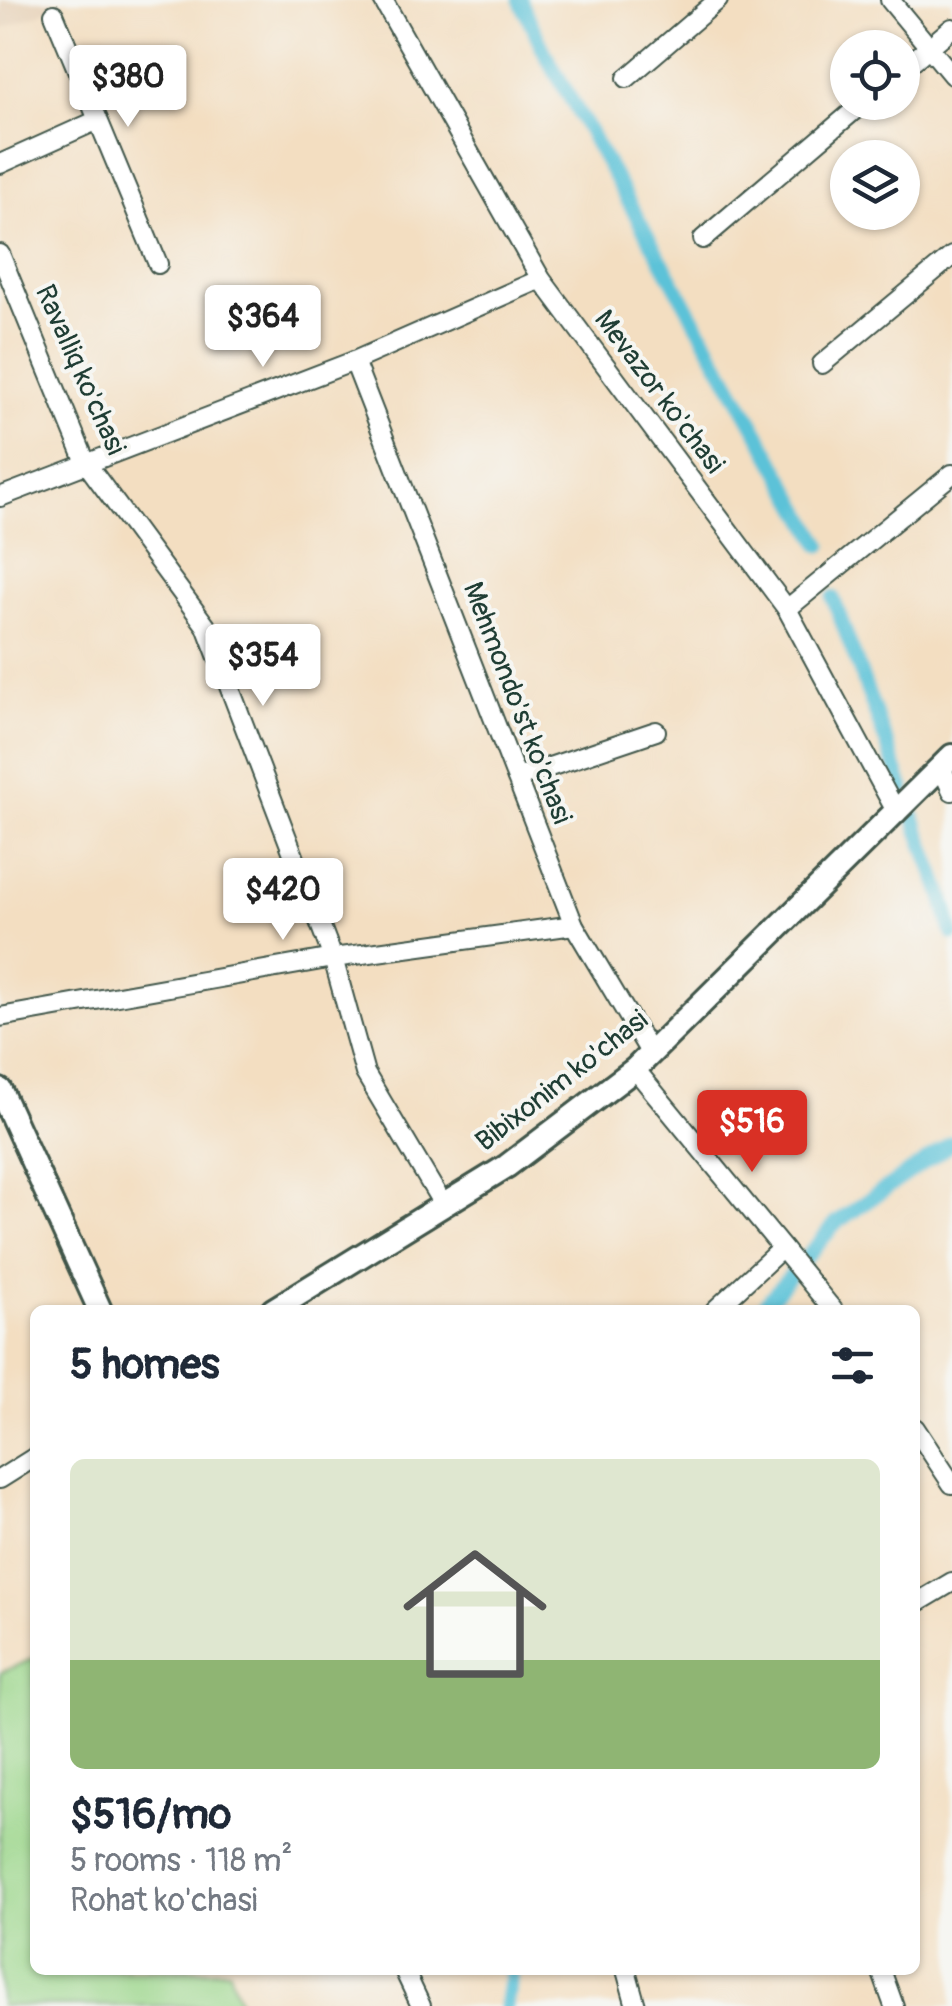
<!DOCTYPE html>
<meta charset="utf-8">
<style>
:root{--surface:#fff;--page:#f2f2f3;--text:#1f2937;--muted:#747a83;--line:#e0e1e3;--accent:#d93025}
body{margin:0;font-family:Pangolin,sans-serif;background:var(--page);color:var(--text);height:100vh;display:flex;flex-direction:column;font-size:38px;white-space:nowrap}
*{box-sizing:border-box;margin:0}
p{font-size:32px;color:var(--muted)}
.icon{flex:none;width:55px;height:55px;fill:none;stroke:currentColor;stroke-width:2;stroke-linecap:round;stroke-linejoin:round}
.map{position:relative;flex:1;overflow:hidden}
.side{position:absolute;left:30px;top:1305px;width:890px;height:670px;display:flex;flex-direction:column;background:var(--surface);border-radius:15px;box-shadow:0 2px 8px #0004}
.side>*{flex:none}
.fabs{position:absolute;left:830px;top:30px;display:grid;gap:20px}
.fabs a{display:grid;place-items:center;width:90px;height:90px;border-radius:50%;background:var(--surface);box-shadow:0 2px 8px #0004;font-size:50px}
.price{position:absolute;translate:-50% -85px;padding:0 22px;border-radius:10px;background:#fff;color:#222;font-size:32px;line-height:65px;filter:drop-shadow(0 2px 5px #0008)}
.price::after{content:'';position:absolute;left:50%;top:60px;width:30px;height:22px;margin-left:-15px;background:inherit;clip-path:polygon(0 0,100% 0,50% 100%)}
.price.selected{background:var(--accent);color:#fff}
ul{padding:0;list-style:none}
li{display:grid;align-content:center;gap:20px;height:530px;padding:0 40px}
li+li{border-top:2px solid var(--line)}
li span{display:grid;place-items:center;height:310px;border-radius:15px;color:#555}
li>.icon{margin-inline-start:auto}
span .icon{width:180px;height:180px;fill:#fffc;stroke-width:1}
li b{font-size:42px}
h2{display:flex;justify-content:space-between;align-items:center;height:120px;padding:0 40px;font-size:42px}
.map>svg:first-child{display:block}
.built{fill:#e6d0b6}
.green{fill:#9ad589;stroke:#5c895e;stroke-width:2.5}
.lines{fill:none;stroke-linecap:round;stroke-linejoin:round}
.canal{stroke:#5bc2d8;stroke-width:15}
.minor-casing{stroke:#3f5549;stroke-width:22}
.major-casing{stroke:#3f5549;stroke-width:28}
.minor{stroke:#fff;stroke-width:18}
.major{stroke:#fff;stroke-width:22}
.labels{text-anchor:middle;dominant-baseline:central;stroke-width:8;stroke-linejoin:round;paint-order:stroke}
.street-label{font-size:28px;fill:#1f3d34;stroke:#f6f6f2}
</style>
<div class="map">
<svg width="952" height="2006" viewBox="0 0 952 2006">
<rect width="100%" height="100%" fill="#f6f6f2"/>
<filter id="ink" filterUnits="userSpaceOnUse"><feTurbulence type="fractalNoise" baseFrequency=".01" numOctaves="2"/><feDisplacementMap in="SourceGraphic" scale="20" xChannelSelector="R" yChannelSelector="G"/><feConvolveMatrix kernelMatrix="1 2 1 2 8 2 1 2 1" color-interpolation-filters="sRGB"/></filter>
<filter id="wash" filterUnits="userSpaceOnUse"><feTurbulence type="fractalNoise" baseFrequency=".0048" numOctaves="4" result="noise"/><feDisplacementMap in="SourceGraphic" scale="40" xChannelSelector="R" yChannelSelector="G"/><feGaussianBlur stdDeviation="2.25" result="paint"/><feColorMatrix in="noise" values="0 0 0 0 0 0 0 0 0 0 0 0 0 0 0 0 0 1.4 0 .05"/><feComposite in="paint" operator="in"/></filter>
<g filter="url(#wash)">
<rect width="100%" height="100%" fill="#f3dec1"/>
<!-- built -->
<path class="built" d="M0 0H53L56 7 0 30Z"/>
<!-- green -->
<path class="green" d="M35 1658V1970H229L241 2006H0V1673Z"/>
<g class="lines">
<!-- canal -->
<g class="canal">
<path d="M520 0 546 55 821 545"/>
<path d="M833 598 903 788"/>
<path d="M913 815 942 894 952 933"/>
<path d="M760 1310 837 1222 952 1143"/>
<path d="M506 2006 512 1970"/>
</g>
</g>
</g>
<g filter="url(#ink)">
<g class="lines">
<defs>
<g id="minor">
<path d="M383 0 541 279 787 609 897 813"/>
<path d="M890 0 952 75"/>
<path d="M54 14 158 264"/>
<path d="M902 70 952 28"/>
<path d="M627 78 718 0"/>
<path d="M0 164 98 120"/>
<path d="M703 239 864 102"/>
<path d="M0 254 86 463 206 626 333 958 365 1073 444 1206"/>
<path d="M354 361 574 925 651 1054"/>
<path d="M822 364 952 256"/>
<path d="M0 497 354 361 541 279"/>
<path d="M787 609 952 474"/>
<path d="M941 767 952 791"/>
<path d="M517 778 656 731"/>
<path d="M0 1017 333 958 574 925"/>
<path d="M635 1069 833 1310"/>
<path d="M715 1310 782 1248"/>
<path d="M915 1428 952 1484"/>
<path d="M0 1479 35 1457"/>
<path d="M915 1604 952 1582"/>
<path d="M404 1970 421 2006"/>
<path d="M626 1970 636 2006"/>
<path d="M881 1970 894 2006"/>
</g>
<g id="major">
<path d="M0 1090 100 1310"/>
<path d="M273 1310 507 1166 635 1069 952 756"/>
</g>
</defs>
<!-- minor casing -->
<use href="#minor" class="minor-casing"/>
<!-- major casing -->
<use href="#major" class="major-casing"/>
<!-- minor -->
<use href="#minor" class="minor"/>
<!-- major -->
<use href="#major" class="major"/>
</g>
</g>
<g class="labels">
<!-- street labels -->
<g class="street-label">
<text transform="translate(80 370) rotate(66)">Ravalliq ko'chasi</text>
<text transform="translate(659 392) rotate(53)">Mevazor ko'chasi</text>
<text transform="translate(517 703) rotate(69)">Mehmondo'st ko'chasi</text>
<text transform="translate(562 1081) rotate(-38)">Bibixonim ko'chasi</text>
</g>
</g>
</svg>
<div class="fabs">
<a><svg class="icon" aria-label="locate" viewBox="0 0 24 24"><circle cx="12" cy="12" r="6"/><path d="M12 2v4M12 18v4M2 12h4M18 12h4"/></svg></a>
<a><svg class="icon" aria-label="layers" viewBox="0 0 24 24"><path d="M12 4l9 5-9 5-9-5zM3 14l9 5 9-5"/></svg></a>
</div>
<b class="price" style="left:128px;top:130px">$380</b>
<b class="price" style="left:263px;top:370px">$364</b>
<b class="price" style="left:263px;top:709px">$354</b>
<b class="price" style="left:283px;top:943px">$420</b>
<b class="price selected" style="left:752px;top:1175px">$516</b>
<section class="side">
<h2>5 homes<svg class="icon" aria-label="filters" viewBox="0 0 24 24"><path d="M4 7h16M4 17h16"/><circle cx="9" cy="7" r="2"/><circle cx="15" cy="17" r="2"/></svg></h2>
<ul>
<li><span style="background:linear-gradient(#dfe7d0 65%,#8fb573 0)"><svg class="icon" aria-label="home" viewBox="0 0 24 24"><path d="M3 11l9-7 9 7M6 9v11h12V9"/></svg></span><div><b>$516/mo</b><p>5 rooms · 118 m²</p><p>Rohat ko'chasi</p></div></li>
</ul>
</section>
</div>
